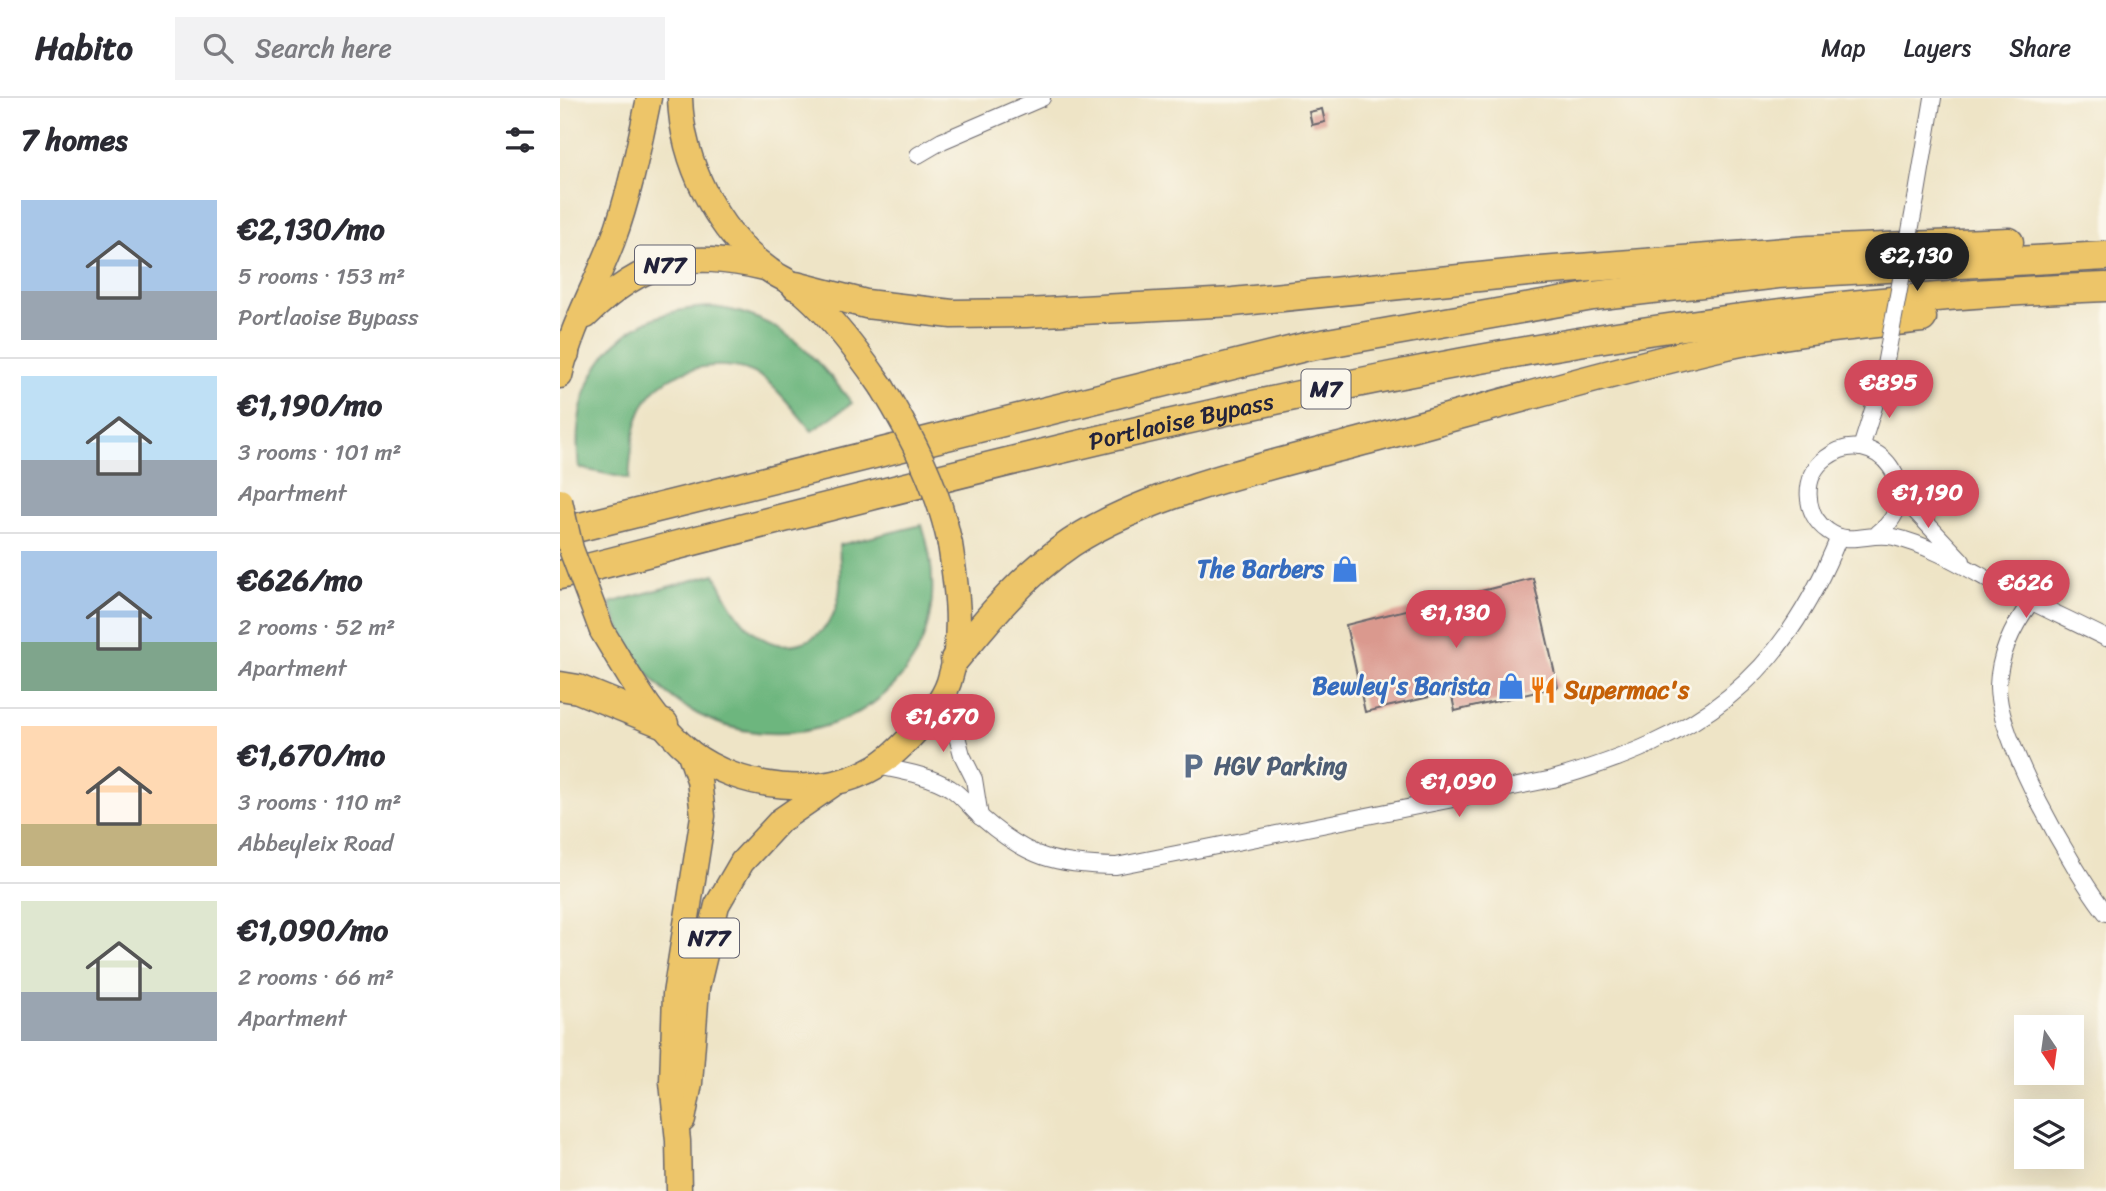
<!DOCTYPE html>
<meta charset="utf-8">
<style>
:root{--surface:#fff;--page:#f2f2f3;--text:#2b2b33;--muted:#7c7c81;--line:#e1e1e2;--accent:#d1495b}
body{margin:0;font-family:Sriracha,sans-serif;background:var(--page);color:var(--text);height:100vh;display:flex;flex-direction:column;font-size:26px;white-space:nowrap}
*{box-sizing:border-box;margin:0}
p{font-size:23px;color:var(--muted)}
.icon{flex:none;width:38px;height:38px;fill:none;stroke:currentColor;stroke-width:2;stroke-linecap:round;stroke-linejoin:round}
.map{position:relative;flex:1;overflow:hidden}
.details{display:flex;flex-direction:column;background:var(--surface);width:560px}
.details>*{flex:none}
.needle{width:46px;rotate:167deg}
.buttons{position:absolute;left:1454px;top:917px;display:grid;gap:14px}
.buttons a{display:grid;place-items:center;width:70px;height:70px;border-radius:0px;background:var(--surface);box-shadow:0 7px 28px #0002;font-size:35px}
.price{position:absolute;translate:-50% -60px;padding:0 16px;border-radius:24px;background:var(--accent);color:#fff;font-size:23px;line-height:46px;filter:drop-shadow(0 2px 4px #0008)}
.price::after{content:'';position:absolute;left:50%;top:42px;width:21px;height:16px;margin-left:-10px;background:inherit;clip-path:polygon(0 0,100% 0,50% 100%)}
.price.on{background:#222;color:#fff}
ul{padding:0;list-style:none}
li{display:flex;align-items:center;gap:21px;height:175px;padding:0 21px}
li+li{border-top:2px solid var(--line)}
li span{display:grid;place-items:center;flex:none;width:196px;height:140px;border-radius:0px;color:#555}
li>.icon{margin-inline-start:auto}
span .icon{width:84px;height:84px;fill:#fffc;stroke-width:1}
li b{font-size:30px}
h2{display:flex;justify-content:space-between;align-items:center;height:84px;padding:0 21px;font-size:30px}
header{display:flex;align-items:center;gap:42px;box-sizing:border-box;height:98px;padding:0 35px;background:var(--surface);border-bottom:2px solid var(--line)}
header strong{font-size:33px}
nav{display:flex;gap:38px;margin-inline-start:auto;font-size:24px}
.search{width:490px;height:63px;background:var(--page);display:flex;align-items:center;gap:18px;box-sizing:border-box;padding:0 24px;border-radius:0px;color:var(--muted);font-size:26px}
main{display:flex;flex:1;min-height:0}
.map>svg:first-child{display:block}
.forest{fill:#6db67e;stroke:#486c5c;stroke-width:2}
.building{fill:#da998e}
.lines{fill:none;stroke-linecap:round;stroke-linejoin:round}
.minor-casing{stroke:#69666c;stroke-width:18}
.primary-casing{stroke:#69666c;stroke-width:27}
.motorway-casing{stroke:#69666c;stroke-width:31}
.minor{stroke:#fff;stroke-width:16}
.primary{stroke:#edc569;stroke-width:24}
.motorway{stroke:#edc569;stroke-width:28}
.minor-bridge-casing{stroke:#69666c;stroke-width:18;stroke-linecap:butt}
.primary-bridge-casing{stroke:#69666c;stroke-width:27;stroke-linecap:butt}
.minor-bridge{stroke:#fff;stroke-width:16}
.primary-bridge{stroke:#edc569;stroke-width:24}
.labels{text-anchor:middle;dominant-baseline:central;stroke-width:5;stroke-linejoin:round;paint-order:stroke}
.shield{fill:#fbf7ec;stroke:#636270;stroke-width:2}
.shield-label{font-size:23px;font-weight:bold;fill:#22223b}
.street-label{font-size:24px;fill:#22223b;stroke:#fbf7ec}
.shop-label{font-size:24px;font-weight:bold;fill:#366cbe;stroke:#fbf7ec;text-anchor:end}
.food-label{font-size:24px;font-weight:bold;fill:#c56008;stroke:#fbf7ec;text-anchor:start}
.service-label{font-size:24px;font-weight:bold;fill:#4e5e75;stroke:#fbf7ec;text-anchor:start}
</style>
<header>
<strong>Habito</strong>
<div class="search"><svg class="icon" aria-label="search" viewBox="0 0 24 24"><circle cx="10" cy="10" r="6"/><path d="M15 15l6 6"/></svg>Search here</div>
<nav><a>Map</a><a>Layers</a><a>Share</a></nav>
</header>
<main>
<section class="details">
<h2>7 homes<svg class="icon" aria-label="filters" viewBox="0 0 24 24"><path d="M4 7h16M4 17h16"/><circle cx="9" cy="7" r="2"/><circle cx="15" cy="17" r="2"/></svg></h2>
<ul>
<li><span style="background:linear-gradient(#a9c7e8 65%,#9aa5b1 0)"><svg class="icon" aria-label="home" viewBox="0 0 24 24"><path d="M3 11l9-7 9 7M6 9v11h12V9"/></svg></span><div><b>€2,130/mo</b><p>5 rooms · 153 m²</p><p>Portlaoise Bypass</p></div></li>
<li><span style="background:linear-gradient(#bfe0f5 60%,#9aa5b1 0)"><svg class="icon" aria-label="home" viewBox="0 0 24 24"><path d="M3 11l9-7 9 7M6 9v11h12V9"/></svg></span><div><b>€1,190/mo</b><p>3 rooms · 101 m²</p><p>Apartment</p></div></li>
<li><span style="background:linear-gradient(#a9c7e8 65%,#7fa58c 0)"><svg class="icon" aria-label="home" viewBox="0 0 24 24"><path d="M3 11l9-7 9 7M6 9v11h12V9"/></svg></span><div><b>€626/mo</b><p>2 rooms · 52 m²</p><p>Apartment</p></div></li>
<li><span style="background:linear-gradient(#ffd9b3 70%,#c2b280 0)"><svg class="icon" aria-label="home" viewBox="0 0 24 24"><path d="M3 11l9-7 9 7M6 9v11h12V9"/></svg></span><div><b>€1,670/mo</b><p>3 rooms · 110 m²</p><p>Abbeyleix Road</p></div></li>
<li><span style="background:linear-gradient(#dfe7d0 65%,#9aa5b1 0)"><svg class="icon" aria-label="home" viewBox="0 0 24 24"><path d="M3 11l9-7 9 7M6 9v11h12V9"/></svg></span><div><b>€1,090/mo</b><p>2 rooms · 66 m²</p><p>Apartment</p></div></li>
</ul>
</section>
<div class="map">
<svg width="1546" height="1093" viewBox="0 0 1546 1093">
<rect width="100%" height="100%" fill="#fbf7ec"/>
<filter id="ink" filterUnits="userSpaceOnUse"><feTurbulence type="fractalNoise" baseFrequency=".0143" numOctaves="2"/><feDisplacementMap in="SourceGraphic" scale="14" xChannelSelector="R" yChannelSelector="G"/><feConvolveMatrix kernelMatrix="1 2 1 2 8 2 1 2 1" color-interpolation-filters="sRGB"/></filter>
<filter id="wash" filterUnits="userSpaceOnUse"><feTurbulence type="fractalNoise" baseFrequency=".00686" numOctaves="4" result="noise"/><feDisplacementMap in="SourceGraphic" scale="28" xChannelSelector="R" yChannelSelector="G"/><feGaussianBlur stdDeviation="1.57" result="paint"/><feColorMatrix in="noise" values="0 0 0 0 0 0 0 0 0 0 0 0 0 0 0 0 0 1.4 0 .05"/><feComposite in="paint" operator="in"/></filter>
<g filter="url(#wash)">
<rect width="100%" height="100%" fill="#eee4c6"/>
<!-- forest -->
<g class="forest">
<path d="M153 209C220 217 252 255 292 305L252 333C238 317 224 298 208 284 174 255 105 266 84 307 72 329 71 357 69 381L19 370C8 279 58 210 153 209Z"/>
<path d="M362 427C433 646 118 724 50 505L155 476C171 512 199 561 246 543 260 537 270 526 275 512 283 492 280 468 279 447Z"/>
</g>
<g id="blocks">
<!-- building -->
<g class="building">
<path d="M762 11 765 24 752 27 749 14Z"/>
<path d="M973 480 998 589 895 613 891 594 805 614 786 527Z"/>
</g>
</g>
</g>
<g filter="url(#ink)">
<use href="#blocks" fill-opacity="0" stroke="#69666c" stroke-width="2"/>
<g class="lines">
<defs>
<g id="minor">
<path d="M358 57 382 43 482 0"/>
<path d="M1356 101 1373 0"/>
<path d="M1301 350 1322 283"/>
<path d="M1340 397 1402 463"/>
<path d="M1318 435C1371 396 1315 322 1266 360 1242 378 1243 416 1268 433 1290 449 1310 433 1334 439 1368 447 1400 466 1431 483 1468 503 1508 521 1546 540"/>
<path d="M1471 504C1453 528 1439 557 1438 588 1437 639 1513 773 1546 815"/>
<path d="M388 587 394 627 402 657 414 681 420 719"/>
<path d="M317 668C341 673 369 677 390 690 402 697 411 711 422 720 468 760 496 767 556 768L993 681C1140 639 1220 584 1279 439"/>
</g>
<g id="primary">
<path d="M120 0C122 63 156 134 208 171 216 178 227 181 235 188 266 211 300 257 322 289"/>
<path d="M26 218C85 161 126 152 205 170"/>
<path d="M0 278C10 231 36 187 53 142 70 96 79 47 89 0"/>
<path d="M42 533C67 574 93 624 130 654 180 692 263 701 317 668 332 659 345 645 357 632 369 618 383 602 389 584 404 539 397 491 390 446"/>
<path d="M123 1022 130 985 137 890 157 807 182 764 221 722 272 687"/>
<path d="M119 1093 118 1043 112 984 115 896 143 718 139 682 129 653"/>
</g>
<g id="motorway">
<path d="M236 188 306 206 392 216 466 215 673 204 968 174 1250 152 1449 144"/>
<path d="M0 261 5 255"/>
<path d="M0 434 745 249 1033 198 1218 176 1546 158"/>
<path id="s1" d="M0 477C508 348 1019 207 1546 189"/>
<path d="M395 561C430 518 465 476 511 445 589 393 723 364 815 340 929 309 1043 276 1158 249 1224 234 1294 228 1362 220"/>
<path d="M0 588 18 591 104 626"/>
</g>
</defs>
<!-- minor casing -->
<use href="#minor" class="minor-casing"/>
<!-- primary casing -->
<use href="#primary" class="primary-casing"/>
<!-- motorway casing -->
<use href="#motorway" class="motorway-casing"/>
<!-- minor -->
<use href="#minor" class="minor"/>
<!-- primary -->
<use href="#primary" class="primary"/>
<!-- motorway -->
<use href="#motorway" class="motorway"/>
<defs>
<path id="minor-bridge" d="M1322 283 1356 101"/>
<g id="primary-bridge">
<path d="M322 289C353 340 378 389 390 446"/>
<path d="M0 403 11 451 42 533"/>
</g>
</defs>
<!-- minor-bridge casing -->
<use href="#minor-bridge" class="minor-bridge-casing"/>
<!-- primary-bridge casing -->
<use href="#primary-bridge" class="primary-bridge-casing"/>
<!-- minor-bridge -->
<use href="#minor-bridge" class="minor-bridge"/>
<!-- primary-bridge -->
<use href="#primary-bridge" class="primary-bridge"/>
</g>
</g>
<!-- icons -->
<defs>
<symbol id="shop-bare" viewBox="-9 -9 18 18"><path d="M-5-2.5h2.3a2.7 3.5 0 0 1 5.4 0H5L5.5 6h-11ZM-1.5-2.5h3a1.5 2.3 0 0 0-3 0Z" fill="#3f7fe0" stroke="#fbf7ec" stroke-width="2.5" paint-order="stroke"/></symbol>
<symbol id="restaurant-bare" viewBox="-9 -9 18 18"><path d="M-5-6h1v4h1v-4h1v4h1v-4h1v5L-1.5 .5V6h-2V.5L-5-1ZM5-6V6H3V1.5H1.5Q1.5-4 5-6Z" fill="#e8710a" stroke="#fbf7ec" stroke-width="2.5" paint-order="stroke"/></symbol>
<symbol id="parking-bare" viewBox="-9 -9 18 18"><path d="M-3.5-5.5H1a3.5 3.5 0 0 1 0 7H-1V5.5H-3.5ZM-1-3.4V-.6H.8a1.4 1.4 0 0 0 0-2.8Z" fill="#5c6f8a" stroke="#fbf7ec" stroke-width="2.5" paint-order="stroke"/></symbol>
</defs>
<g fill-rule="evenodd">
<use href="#shop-bare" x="766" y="452" width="38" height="38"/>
<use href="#shop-bare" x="932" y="569" width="38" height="38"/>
<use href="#restaurant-bare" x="964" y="573" width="38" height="38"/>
<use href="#parking-bare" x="614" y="649" width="38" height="38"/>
</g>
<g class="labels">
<!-- shield labels -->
<g class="shield">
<rect x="75" y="147.5" width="60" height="39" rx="5"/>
<rect x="741.5" y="271.5" width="49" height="39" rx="5"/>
<rect x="119" y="820.5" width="60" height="39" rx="5"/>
</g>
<g class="shield-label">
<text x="105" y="167">N77</text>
<text x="766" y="291">M7</text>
<text x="149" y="840">N77</text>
</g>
<!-- street labels -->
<g class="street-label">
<text stroke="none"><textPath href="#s1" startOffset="640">Portlaoise Bypass</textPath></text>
</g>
<!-- shop labels -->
<g class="shop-label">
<text x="764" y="471">The Barbers</text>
<text x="930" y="588">Bewley's Barista</text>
</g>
<!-- food labels -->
<g class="food-label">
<text x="1004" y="592">Supermac's</text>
</g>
<!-- service labels -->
<g class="service-label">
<text x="654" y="668">HGV Parking</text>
</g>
</g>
</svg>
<div class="buttons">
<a><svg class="needle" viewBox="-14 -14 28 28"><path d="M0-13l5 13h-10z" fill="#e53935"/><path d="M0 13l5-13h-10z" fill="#7c7c81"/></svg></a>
<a><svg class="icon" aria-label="layers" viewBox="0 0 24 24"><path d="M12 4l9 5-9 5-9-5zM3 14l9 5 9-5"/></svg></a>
</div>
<b class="price on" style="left:1357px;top:195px">€2,130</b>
<b class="price" style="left:1329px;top:322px">€895</b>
<b class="price" style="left:1368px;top:432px">€1,190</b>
<b class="price" style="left:1466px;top:522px">€626</b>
<b class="price" style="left:896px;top:552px">€1,130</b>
<b class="price" style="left:383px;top:656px">€1,670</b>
<b class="price" style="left:899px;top:721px">€1,090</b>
</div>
</main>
